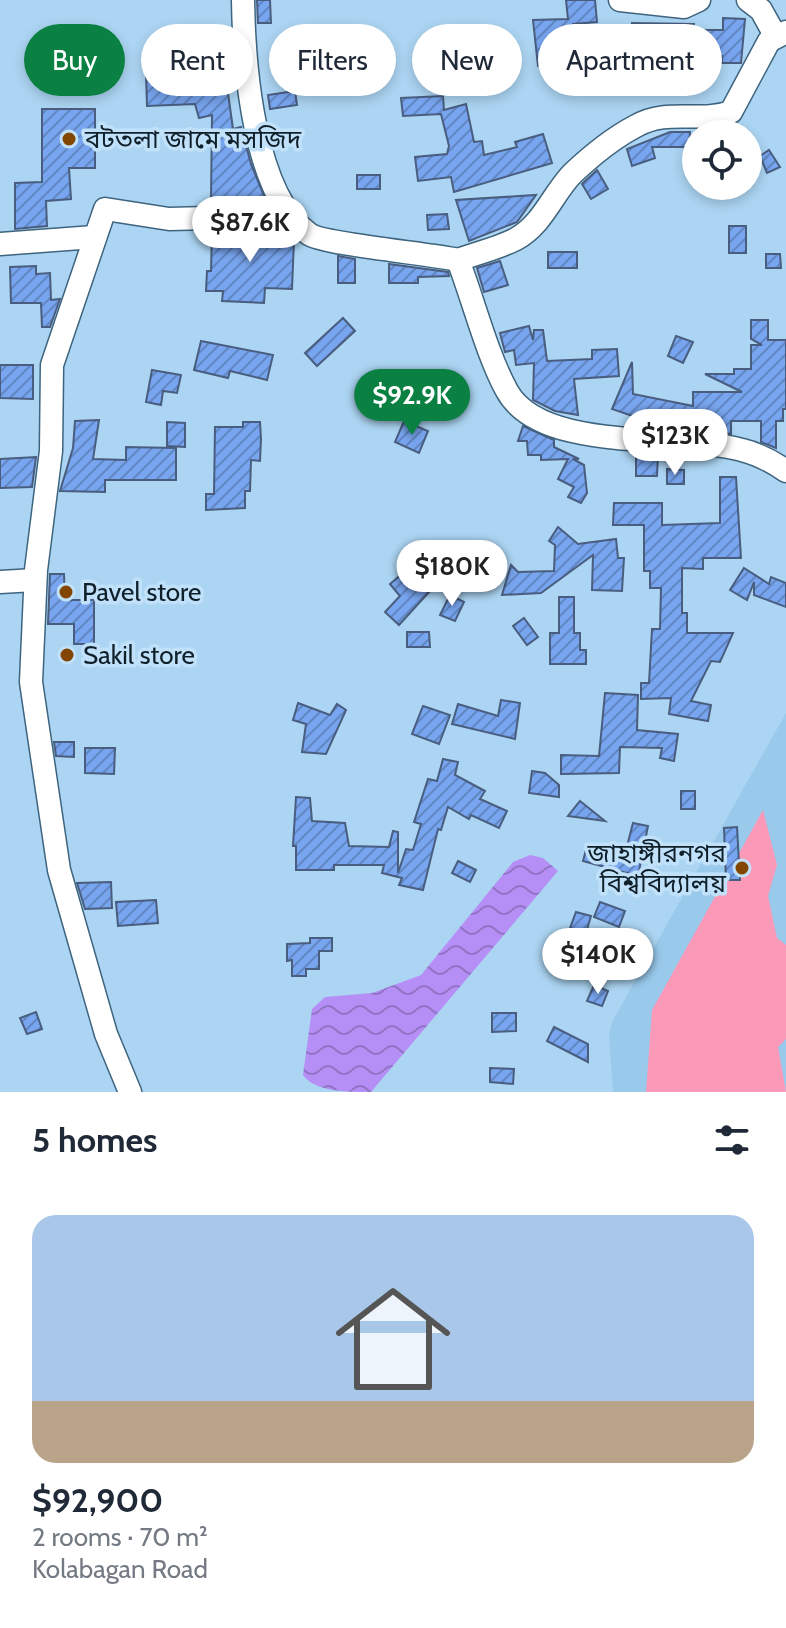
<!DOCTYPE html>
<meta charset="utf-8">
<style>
:root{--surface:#fff;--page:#f2f2f3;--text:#1f2937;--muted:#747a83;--line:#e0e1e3;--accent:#0b8043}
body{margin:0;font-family:Cabin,"Noto Sans Bengali",sans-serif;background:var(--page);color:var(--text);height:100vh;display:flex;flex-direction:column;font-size:30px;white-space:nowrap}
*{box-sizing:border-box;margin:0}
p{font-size:26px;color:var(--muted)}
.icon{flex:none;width:44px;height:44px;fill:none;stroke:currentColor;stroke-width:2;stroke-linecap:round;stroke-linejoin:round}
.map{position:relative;height:1092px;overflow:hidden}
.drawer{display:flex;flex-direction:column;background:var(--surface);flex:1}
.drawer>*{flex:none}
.guide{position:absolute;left:24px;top:24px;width:738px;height:72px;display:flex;gap:16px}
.buttons{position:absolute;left:682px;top:120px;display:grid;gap:16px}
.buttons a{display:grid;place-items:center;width:80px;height:80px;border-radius:50%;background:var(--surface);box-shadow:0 4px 12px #0003;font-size:40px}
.price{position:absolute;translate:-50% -68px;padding:0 18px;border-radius:28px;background:#fff;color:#222;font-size:26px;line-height:52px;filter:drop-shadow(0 2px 4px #0008)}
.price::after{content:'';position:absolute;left:50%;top:48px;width:24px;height:18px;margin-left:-12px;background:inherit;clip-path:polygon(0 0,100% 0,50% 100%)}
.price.current{background:var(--accent);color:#fff}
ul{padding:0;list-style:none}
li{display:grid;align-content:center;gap:16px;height:424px;padding:0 32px}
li+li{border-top:2px solid var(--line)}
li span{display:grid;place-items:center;height:248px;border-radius:24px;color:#555}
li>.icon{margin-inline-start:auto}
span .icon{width:144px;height:144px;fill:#fffc;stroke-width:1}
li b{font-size:34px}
h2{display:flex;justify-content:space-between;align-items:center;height:96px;padding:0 32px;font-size:34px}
.chip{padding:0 28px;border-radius:36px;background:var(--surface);box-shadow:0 4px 12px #0003;font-size:28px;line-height:72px}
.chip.current{background:var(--accent);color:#fff}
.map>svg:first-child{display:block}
.built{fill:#99c9eb}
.grass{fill:#fb9ab8}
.water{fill:url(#water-waves)}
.building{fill:url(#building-hatch);stroke:#495d7f;stroke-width:2}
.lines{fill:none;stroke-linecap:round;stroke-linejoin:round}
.minor-casing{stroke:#3e647e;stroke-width:25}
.minor{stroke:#fff;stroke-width:22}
.poi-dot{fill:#824600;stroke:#c0e1f9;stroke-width:3}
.labels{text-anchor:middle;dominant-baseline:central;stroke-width:7;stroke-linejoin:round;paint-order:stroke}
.poi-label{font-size:26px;fill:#10202b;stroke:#c0e1f9;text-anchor:start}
</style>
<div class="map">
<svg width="786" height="1092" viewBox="0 0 786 1092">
<defs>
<pattern id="water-waves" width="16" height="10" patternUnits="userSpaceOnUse" patternTransform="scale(2)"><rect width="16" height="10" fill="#b58ff5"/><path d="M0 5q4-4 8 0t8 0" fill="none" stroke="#9274c7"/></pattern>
<pattern id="building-hatch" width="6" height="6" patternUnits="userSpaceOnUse" patternTransform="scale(2)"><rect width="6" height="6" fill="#78a5ef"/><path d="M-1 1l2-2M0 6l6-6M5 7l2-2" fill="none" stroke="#6186c2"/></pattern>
</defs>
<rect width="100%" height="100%" fill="#acd5f3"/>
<!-- built -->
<path class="built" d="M786 713V1092H613L609 1036 612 1022Z"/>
<!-- grass -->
<path class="grass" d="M763 810 777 865 768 896 777 938 786 945V1039L778 1047 786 1092H646L652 1010Z"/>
<!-- water -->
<path class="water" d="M530 855 543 858 558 871 371 1092C347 1092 315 1092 303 1075L312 1009 325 997 372 993 421 975 513 862Z"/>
<!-- building -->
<g class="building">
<path d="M257 0H270L271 23H258Z"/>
<path d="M566 0H595L597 22 573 24 577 62 538 66 533 20 568 19Z"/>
<path d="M723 18 745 19 741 63H722V56L655 54 656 66H629L632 23 694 24V30H723Z"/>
<path d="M222 50 233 129 241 127 251 164 267 203H249L248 198 211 199 212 115 199 118 195 104 147 106 146 72 207 70 206 52Z"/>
<path d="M295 91 297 105 270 109 268 95Z"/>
<path d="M443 96 444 110 466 104 474 142 482 141 484 155 517 147 515 142 543 134 552 163 454 192 451 177 418 181 415 157 447 154 449 146 441 114 403 116 401 98Z"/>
<path d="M42 109H95V168H69L71 199 46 201 47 226 15 229V183L42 182Z"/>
<path d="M670 132H690L689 147H652L655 158 632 166 627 149Z"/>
<path d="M769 150 780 167 767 173 760 156Z"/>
<path d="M597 170 608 189 591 199 582 184Z"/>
<rect x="357" y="175" width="23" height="14"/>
<path d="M536 195 517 222 469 241 456 200Z"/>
<path d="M447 214 449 229 428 230 427 215Z"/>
<rect x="729" y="226" width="17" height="27"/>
<path d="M285 230 294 240 292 289 265 288 264 303 222 301 223 291H206L207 271H211L212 232Z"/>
<rect x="548" y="252" width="29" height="16"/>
<path d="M766 254H780L781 268H766Z"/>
<path d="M338 256 355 259V283H338Z"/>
<path d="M500 261 508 285 484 292 477 268Z"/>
<path d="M389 264 448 272 449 276 418 277V283H389Z"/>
<path d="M36 266V274L50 273 51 300 60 299 50 327H42L41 303H11L10 267Z"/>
<path d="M343 318 355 331 317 366 305 353Z"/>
<path d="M751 320H768V340H786V409H783V421H776V448L761 442V421H731V434L694 429V426L666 420 665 427 649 426 650 422 612 409 632 362 633 394 693 406V392H742L705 374H734V369H751V345H762L751 339Z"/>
<path d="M529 326 533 340 534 330H543L547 361 592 359V350L617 349 619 376 574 379 578 415 555 411 533 400 534 363 516 365 514 350 505 352 500 333Z"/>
<path d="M676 336 693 342 683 363 668 356Z"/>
<path d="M201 341 273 355 267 380 230 371 228 378 194 370Z"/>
<path d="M0 365H33V399L0 398Z"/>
<path d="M152 370 181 375 177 393 163 391 161 405 146 402Z"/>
<path d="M99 420 93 459 126 460V447L176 448V480H105V492L60 491 73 448 75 421Z"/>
<path d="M404 421 428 431 419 453 395 442Z"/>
<path d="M167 422 185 423V447L167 446Z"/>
<path d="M243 422H260L261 439 260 461 251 460 250 491H245V508L206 510V494H214L215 427H243Z"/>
<path d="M523 426 554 440V447L579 459H573L584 465 587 493 581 503 568 497 574 487 558 479 568 459 541 460V455H528L527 441H518Z"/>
<path d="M636 455H658L657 476H636Z"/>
<path d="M36 457 32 487 0 488V459Z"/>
<path d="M667 469 684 470V484H667Z"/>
<path d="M720 477H736L741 558H703V569L682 568V613H687V633H733L720 662 711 661 691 701 711 705 708 721 669 714 671 698 641 699V683H649L652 629H660L661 588H650V571H644V525H613L614 503H662V525L720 523Z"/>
<path d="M558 527 578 544 616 539 618 558H624L622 591 592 590 593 555 541 593 502 595 511 565 518 572 554 571 555 545 549 541Z"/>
<path d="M744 568 769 584 771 577 786 583V607L754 595V582L747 600 730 590Z"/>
<path d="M403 573 415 586 418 583 429 592 399 625 385 612 400 596 390 584Z"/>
<path d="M50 574H64L65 600H94V644H74V624H48Z"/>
<path d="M450 595 464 602 455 621 440 615Z"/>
<path d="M559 597H574V633H580V650H586V664H550V633H559Z"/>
<path d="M524 618 538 637 527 645 513 626Z"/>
<path d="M407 632H429L430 647H407Z"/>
<path d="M605 693 638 695 637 730 678 734 674 761 660 758 662 748 620 747 619 773 561 774V755L599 756Z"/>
<path d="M501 700 520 703 515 739 452 724 458 704 498 716Z"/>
<path d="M298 703 330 715 337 704 346 710 326 754 302 752 306 724 293 720Z"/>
<path d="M423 706 450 715 439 744 412 734Z"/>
<path d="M54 742H74V757L56 756Z"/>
<path d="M85 748H115L114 774 85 773Z"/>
<path d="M443 759 458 762 455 775 485 791 480 799 507 811 499 828 471 815 469 819 448 807 441 830 438 829 423 890 399 885 402 878 382 873 384 865H334V870H296V846H293L296 797 310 798 312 821 345 823 349 846 389 847 393 831 398 832V873L406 849 413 850 421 824 414 822 428 779 437 781Z"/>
<path d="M532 771 545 773 559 785V797L529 793Z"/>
<rect x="681" y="791" width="14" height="18"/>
<path d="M580 801 605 821 568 816Z"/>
<path d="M633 823 648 826 638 876 583 861 587 846 625 854Z"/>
<path d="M737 827 740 880H726L724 828Z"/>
<path d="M458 861 476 870 470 882 452 873Z"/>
<path d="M111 882 112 908 85 909 77 883Z"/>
<path d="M156 900 158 923 118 926 116 902Z"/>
<path d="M600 902 625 911 619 927 594 917Z"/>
<path d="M576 912 591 916 586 933 570 928Z"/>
<path d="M310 938H332V951H319V969H306V976H292V960L287 961V944L310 943Z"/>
<path d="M594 985 608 991 602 1006 587 1001Z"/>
<path d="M36 1012 42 1029 27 1034 20 1018Z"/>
<path d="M492 1013H516V1031L492 1032Z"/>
<path d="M554 1027 588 1044V1062L547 1041Z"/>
<path d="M490 1068 514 1069 513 1084 490 1082Z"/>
</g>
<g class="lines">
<defs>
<g id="minor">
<path d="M243 0C244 64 253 194 309 234 322 244 432 254 458 260"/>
<path d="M620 0 684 7 699 0"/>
<path d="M748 0 761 10 776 37"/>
<path d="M0 244 94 237"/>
<path d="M458 260C473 299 487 355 507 391 542 454 681 433 742 450 758 454 773 462 786 471"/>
<path d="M458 260C477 253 499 248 516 239 543 224 552 195 572 174 591 156 613 138 636 126 667 108 700 123 731 112L769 41 786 32"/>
<path d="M0 582 35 580"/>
<path d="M130 1092 106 1034 59 870 31 682 36 570 51 451 52 365 105 209 169 219 292 216"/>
</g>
</defs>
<!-- minor casing -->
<use href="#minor" class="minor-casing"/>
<!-- minor -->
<use href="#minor" class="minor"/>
</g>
<!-- markers -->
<g class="poi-dot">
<circle cx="69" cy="139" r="8"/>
<circle cx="66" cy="592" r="8"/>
<circle cx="67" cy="655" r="8"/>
<circle cx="742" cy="868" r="8"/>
</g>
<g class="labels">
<!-- poi labels -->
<g class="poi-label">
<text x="85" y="139">বটতলা জামে মসজিদ</text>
<text x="82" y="592">Pavel store</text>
<text x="83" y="655">Sakil store</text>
<text x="726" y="853" text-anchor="end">জাহাঙ্গীরনগর<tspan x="726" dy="30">বিশ্ববিদ্যালয়</tspan></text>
</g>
</g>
</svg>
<div class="buttons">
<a><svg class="icon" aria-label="locate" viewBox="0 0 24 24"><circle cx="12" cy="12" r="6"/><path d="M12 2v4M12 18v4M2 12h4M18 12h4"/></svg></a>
</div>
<b class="price" style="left:250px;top:264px">$87.6K</b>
<b class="price current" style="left:412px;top:437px">$92.9K</b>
<b class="price" style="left:675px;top:477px">$123K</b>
<b class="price" style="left:452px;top:608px">$180K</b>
<b class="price" style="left:598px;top:996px">$140K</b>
<div class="guide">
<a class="chip current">Buy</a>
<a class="chip">Rent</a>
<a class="chip">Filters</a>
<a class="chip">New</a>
<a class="chip">Apartment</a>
</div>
</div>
<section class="drawer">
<h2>5 homes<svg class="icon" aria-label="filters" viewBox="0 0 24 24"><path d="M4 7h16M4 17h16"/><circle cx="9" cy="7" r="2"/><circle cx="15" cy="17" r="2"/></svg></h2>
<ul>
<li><span style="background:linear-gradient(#a9c7e8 75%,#b9a48a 0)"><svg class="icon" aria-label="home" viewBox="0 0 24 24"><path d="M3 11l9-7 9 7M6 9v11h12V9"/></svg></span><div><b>$92,900</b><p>2 rooms · 70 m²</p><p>Kolabagan Road</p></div></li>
</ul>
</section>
